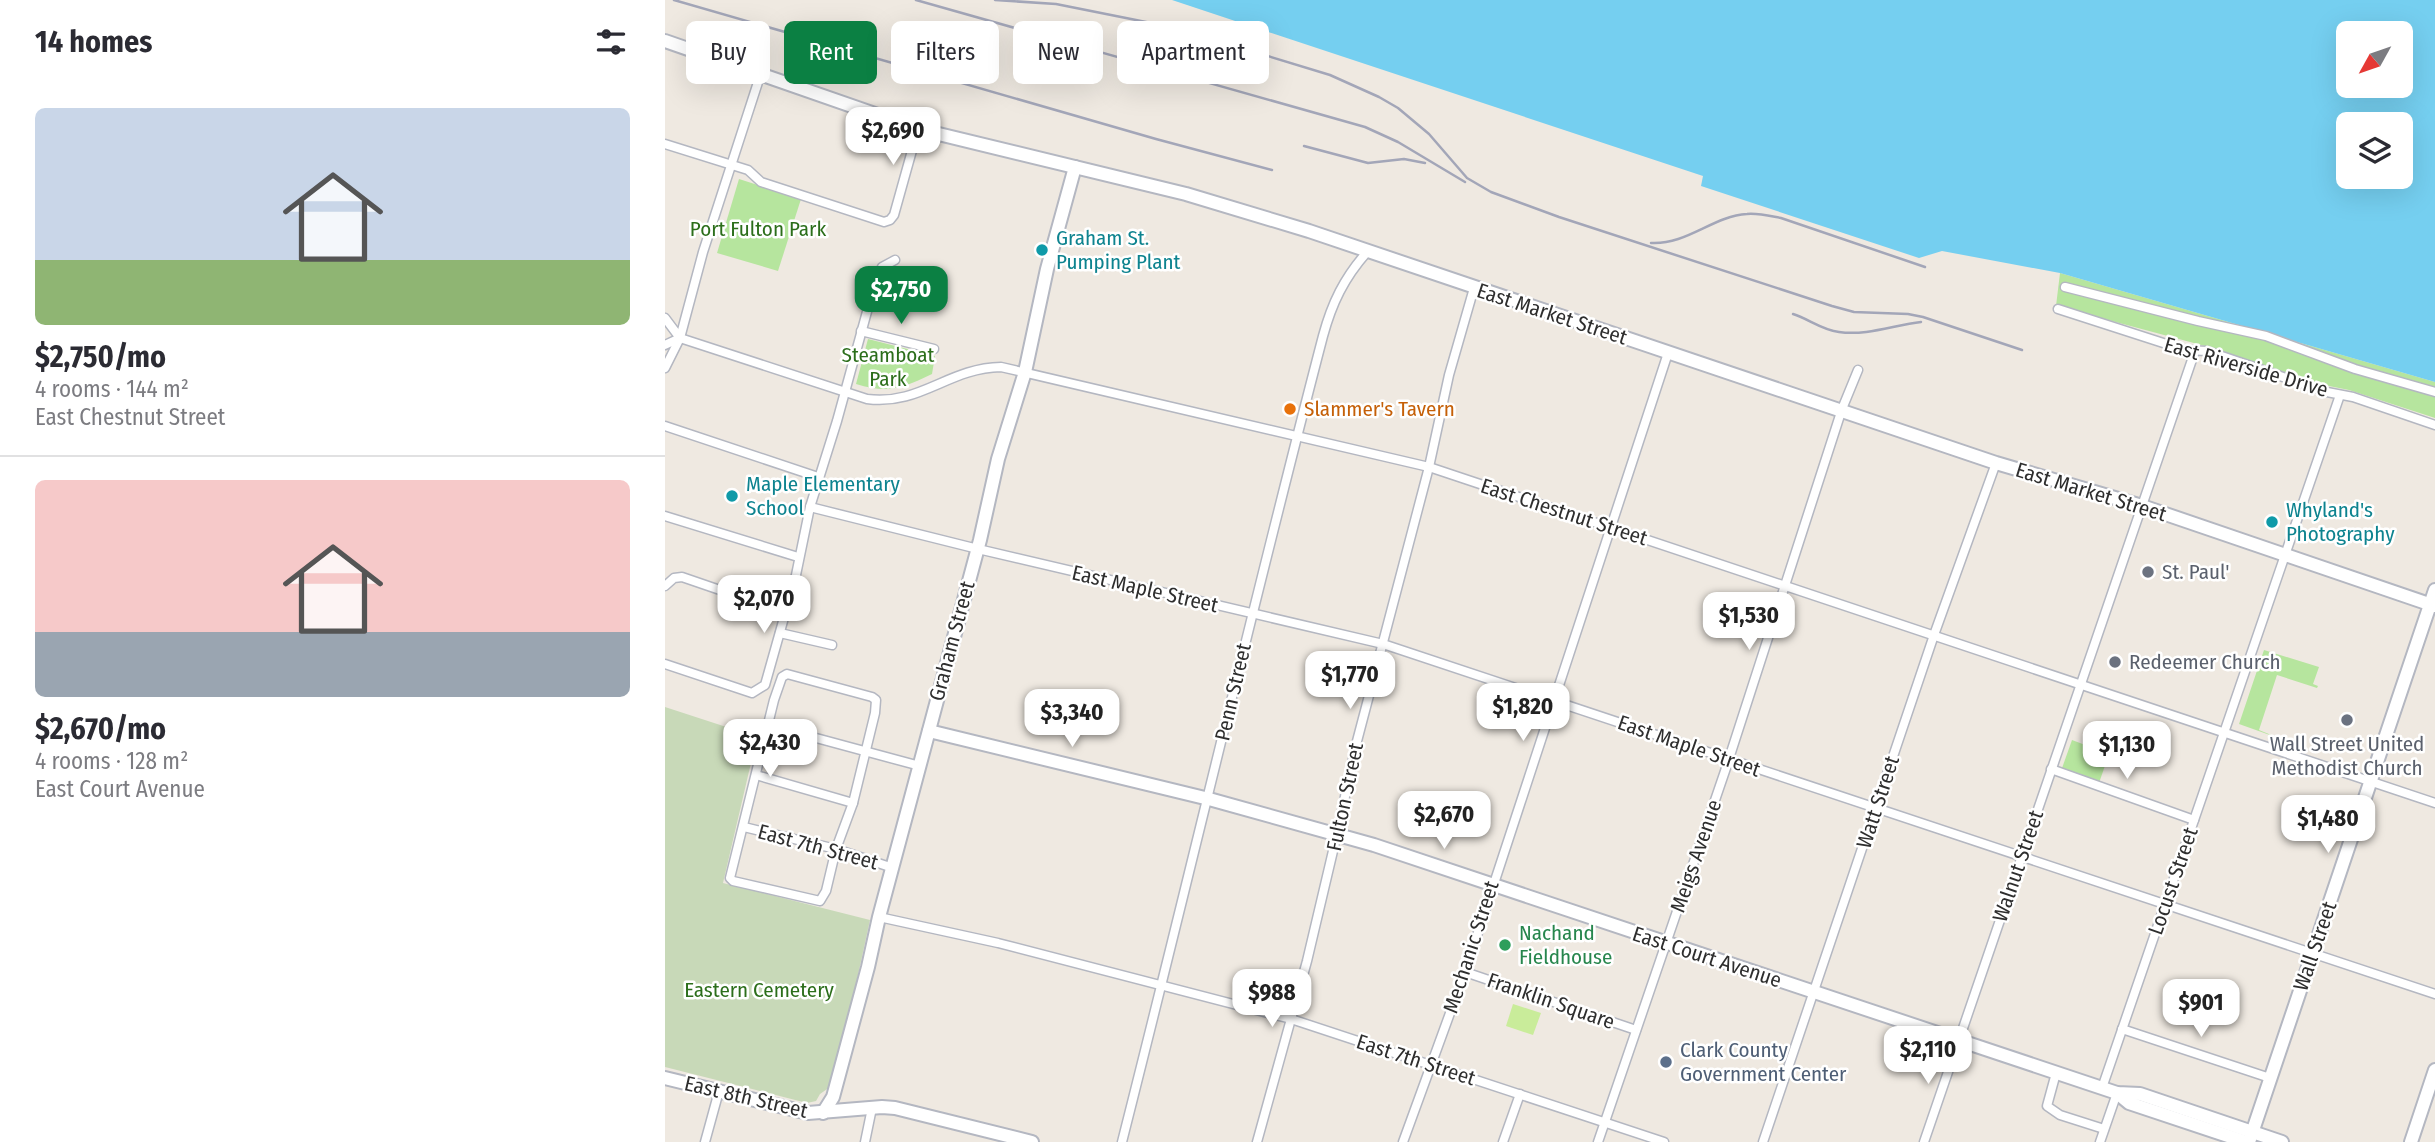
<!DOCTYPE html>
<meta charset="utf-8">
<style>
:root{--surface:#fff;--page:#f2f2f3;--text:#2b2b33;--muted:#7c7c81;--line:#e1e1e2;--accent:#0b8043}
body{margin:0;font-family:"Fira Sans Condensed",sans-serif;background:var(--page);color:var(--text);height:100vh;display:flex;flex-direction:column;font-size:26px;white-space:nowrap}
*{box-sizing:border-box;margin:0}
p{font-size:23px;color:var(--muted)}
.icon{flex:none;width:38px;height:38px;fill:none;stroke:currentColor;stroke-width:2;stroke-linecap:round;stroke-linejoin:round}
.map{position:relative;flex:1;overflow:hidden}
.drawer{display:flex;flex-direction:column;background:var(--surface);width:665px}
.drawer>*{flex:none}
.top-card{position:absolute;left:21px;top:21px;width:665px;height:63px;display:flex;gap:14px}
.needle{width:46px;rotate:230deg}
.tools{position:absolute;left:1671px;top:21px;display:grid;gap:14px}
.tools a{display:grid;place-items:center;width:77px;height:77px;border-radius:10px;background:var(--surface);box-shadow:0 7px 28px #0002;font-size:35px}
.price{position:absolute;translate:-50% -60px;padding:0 16px;border-radius:14px;background:#fff;color:#222;font-size:23px;line-height:46px;filter:drop-shadow(0 2px 4px #0008)}
.price::after{content:'';position:absolute;left:50%;top:42px;width:21px;height:16px;margin-left:-10px;background:inherit;clip-path:polygon(0 0,100% 0,50% 100%)}
.price.active{background:var(--accent);color:#fff}
ul{padding:0;list-style:none}
li{display:grid;align-content:center;gap:14px;height:371px;padding:0 35px}
li+li{border-top:2px solid var(--line)}
li span{display:grid;place-items:center;height:217px;border-radius:10px;color:#555}
li>.icon{margin-inline-start:auto}
span .icon{width:126px;height:126px;fill:#fffc;stroke-width:1}
li b{font-size:30px}
h2{display:flex;justify-content:space-between;align-items:center;height:84px;padding:0 35px;font-size:30px}
.chip{padding:0 24px;border-radius:10px;background:var(--surface);box-shadow:0 7px 28px #0002;font-size:24px;line-height:63px}
.chip.active{background:var(--accent);color:#fff}
main{display:flex;flex:1;min-height:0}
.map>svg:first-child{display:block}
.green{fill:#b6e59e}
.cemetery{fill:#c8d9b8}
.pitch{fill:#c9ec9a}
.water{fill:#75cff0;fill-rule:evenodd}
.lines{fill:none;stroke-linecap:round;stroke-linejoin:round}
.street-casing{stroke:#b4b7c1;stroke-width:11}
.secondary-casing{stroke:#b4b7c1;stroke-width:16}
.street{stroke:#fff;stroke-width:8}
.secondary{stroke:#fff;stroke-width:12}
.rail{stroke:#a3a6b8;stroke-width:2.5}
.culture-dot{fill:#0f9aa8;stroke:#fff;stroke-width:2.5}
.food-dot{fill:#e8710a;stroke:#fff;stroke-width:2.5}
.worship-dot{fill:#6b7280;stroke:#fff;stroke-width:2.5}
.leisure-dot{fill:#2e9e5b;stroke:#fff;stroke-width:2.5}
.service-dot{fill:#5c6f8a;stroke:#fff;stroke-width:2.5}
.labels{text-anchor:middle;dominant-baseline:central;stroke-width:5;stroke-linejoin:round;paint-order:stroke}
.park-label{font-size:21px;fill:#2c6e1b;stroke:#fff}
.culture-label{font-size:21px;fill:#0d838f;stroke:#fff;text-anchor:start}
.street-label{font-size:21px;fill:#2e2e2e;stroke:#fff}
.food-label{font-size:21px;fill:#c56008;stroke:#fff;text-anchor:start}
.worship-label{font-size:21px;fill:#5b616d;stroke:#fff;text-anchor:start}
.leisure-label{font-size:21px;fill:#27864d;stroke:#fff;text-anchor:start}
.service-label{font-size:21px;fill:#4e5e75;stroke:#fff;text-anchor:start}
</style>
<main>
<section class="drawer">
<h2>14 homes<svg class="icon" aria-label="filters" viewBox="0 0 24 24"><path d="M4 7h16M4 17h16"/><circle cx="9" cy="7" r="2"/><circle cx="15" cy="17" r="2"/></svg></h2>
<ul>
<li><span style="background:linear-gradient(#c9d6e8 70%,#8fb573 0)"><svg class="icon" aria-label="home" viewBox="0 0 24 24"><path d="M3 11l9-7 9 7M6 9v11h12V9"/></svg></span><div><b>$2,750/mo</b><p>4 rooms · 144 m²</p><p>East Chestnut Street</p></div></li>
<li><span style="background:linear-gradient(#f6c9c9 70%,#9aa5b1 0)"><svg class="icon" aria-label="home" viewBox="0 0 24 24"><path d="M3 11l9-7 9 7M6 9v11h12V9"/></svg></span><div><b>$2,670/mo</b><p>4 rooms · 128 m²</p><p>East Court Avenue</p></div></li>
</ul>
</section>
<div class="map">
<svg width="1770" height="1142" viewBox="0 0 1770 1142">
<rect width="100%" height="100%" fill="#efe9e1"/>
<!-- green -->
<g class="green">
<path d="M74 179 136 199 113 271 52 253Z"/>
<path d="M1395 273 1770 382V418L1684 390 1659 385 1540 346 1391 306Z"/>
<path d="M203 339 270 356 267 374C238 388 223 394 191 384Z"/>
<path d="M1599 650 1654 667 1648 684 1653 686 1652 688 1612 675 1594 730 1616 739 1574 724Z"/>
<path d="M1407 740 1444 754 1434 783 1396 771Z"/>
</g>
<!-- cemetery -->
<path class="cemetery" d="M0 707 92 737 58 883 205 920 184 1016 165 1087 155 1094 151 1101 142 1103 0 1067Z"/>
<!-- pitch -->
<path class="pitch" d="M848 1004 876 1013 868 1035 841 1026Z"/>
<!-- water -->
<path class="water" d="M507 0H1770V382L1395 273 1277 251 1254 258 1036 186 1038 176ZM1684 33H1736V86H1684ZM1684 124H1736V177H1684Z"/>
<g class="lines">
<defs>
<g id="street">
<path d="M0 144 83 170 96 182 219 222 225 220 229 215 253 129"/>
<path d="M1400 287 1533 321 1601 336 1690 369 1770 392"/>
<path d="M1393 309 1520 350 1542 351 1662 392 1688 397 1770 425"/>
<path d="M0 318 15 338"/>
<path d="M196 331 269 349"/>
<path d="M15 338 202 399C255 406 283 368 336 367L764 467 1770 803"/>
<path d="M0 345 15 338"/>
<path d="M0 368 15 338 38 252 96 73"/>
<path d="M0 426 153 477"/>
<path d="M145 507 313 549 718 644 1770 994"/>
<path d="M0 516 133 557"/>
<path d="M0 586 9 578 17 577 119 612"/>
<path d="M115 633 167 645"/>
<path d="M0 664 87 693 100 685 131 575 145 507 172 421 203 308 217 267 230 260"/>
<path d="M122 674 207 697 211 700 210 713 188 803 171 849 161 891 155 901 68 881 65 878 109 700 117 677Z"/>
<path d="M103 725 255 766"/>
<path d="M1386 769 1529 820"/>
<path d="M91 775 188 803"/>
<path d="M79 827 171 849 228 868"/>
<path d="M214 917 333 943 626 1019 999 1142"/>
<path d="M800 972 971 1030"/>
<path d="M1457 1029 1605 1078"/>
<path d="M1391 1073 1382 1106 1395 1115 1439 1129"/>
<path d="M1437 1088 1675 395"/>
<path d="M40 1142 54 1091"/>
<path d="M200 1142 207 1108"/>
<path d="M457 1142C525 874 588 604 658 336 667 303 679 278 702 252"/>
<path d="M592 1142 642 961 672 834 691 745 764 467 784 375 809 288"/>
<path d="M738 1142 800 972 1003 353"/>
<path d="M838 1142 855 1094"/>
<path d="M933 1142 1060 771 1177 409 1193 370"/>
<path d="M1098 1142 1269 635 1331 463"/>
<path d="M1259 1142 1530 351"/>
<path d="M1435 1142 1452 1093"/>
</g>
<g id="secondary">
<path d="M0 41 253 129 521 194 644 231 1331 463 1477 506 1770 606"/>
<path d="M264 731 544 799 709 845 1452 1093 1475 1094 1617 1142"/>
<path d="M0 1078 143 1113 217 1107 230 1108 367 1142"/>
<path d="M1452 1093 1464 1103 1581 1142"/>
<path d="M158 1113 168 1097 203 967 214 917 315 540 333 459 360 372 382 269 410 167"/>
<path d="M1584 1142 1770 590"/>
<path d="M1746 1142 1770 1070"/>
</g>
</defs>
<!-- street casing -->
<use href="#street" class="street-casing"/>
<!-- secondary casing -->
<use href="#secondary" class="secondary-casing"/>
<!-- street -->
<use href="#street" class="street"/>
<!-- secondary -->
<use href="#secondary" class="secondary"/>
<!-- rail -->
<g class="rail">
<path d="M9 0 491 139 607 170"/>
<path d="M251 0 700 127 733 142 800 182"/>
<path d="M330 0 391 4 511 28 665 75 714 97 733 108 764 134 802 178 826 192 894 217 1167 306 1189 312 1243 314 1258 317 1357 350"/>
<path d="M639 146 703 163 739 159 760 163"/>
<path d="M986 243C1022 245 1048 216 1082 214 1094 213 1105 216 1116 218L1260 267"/>
<path d="M1128 314C1144 319 1157 330 1174 332 1202 336 1229 325 1256 322"/>
</g>
</g>
<!-- markers -->
<g class="culture-dot">
<circle cx="377" cy="250" r="7"/>
<circle cx="67" cy="496" r="7"/>
<circle cx="1607" cy="522" r="7"/>
</g>
<circle class="food-dot" cx="625" cy="409" r="7"/>
<g class="worship-dot">
<circle cx="1483" cy="572" r="7"/>
<circle cx="1450" cy="662" r="7"/>
<circle cx="1682" cy="720" r="7"/>
</g>
<circle class="leisure-dot" cx="840" cy="945" r="7"/>
<circle class="service-dot" cx="1001" cy="1062" r="7"/>
<g class="labels">
<!-- park labels -->
<g class="park-label">
<text x="93" y="229">Port Fulton Park</text>
<text x="223" y="355">Steamboat<tspan x="223" dy="24">Park</tspan></text>
<text x="94" y="990">Eastern Cemetery</text>
</g>
<!-- culture labels -->
<g class="culture-label">
<text x="391" y="238">Graham St.<tspan x="391" dy="24">Pumping Plant</tspan></text>
<text x="81" y="484">Maple Elementary<tspan x="81" dy="24">School</tspan></text>
<text x="1621" y="510">Whyland's<tspan x="1621" dy="24">Photography</tspan></text>
</g>
<!-- street labels -->
<g class="street-label">
<text transform="translate(887 314) rotate(18)">East Market Street</text>
<text transform="translate(1581 367) rotate(16)">East Riverside Drive</text>
<text transform="translate(1426 492) rotate(17)">East Market Street</text>
<text transform="translate(899 512) rotate(18)">East Chestnut Street</text>
<text transform="translate(480 589) rotate(13)">East Maple Street</text>
<text transform="translate(287 641) rotate(-75)">Graham Street</text>
<text transform="translate(568 692) rotate(-77)">Penn Street</text>
<text transform="translate(1024 746) rotate(19)">East Maple Street</text>
<text transform="translate(680 797) rotate(-78)">Fulton Street</text>
<text transform="translate(1213 802) rotate(-72)">Watt Street</text>
<text transform="translate(153 847) rotate(15)">East 7th Street</text>
<text transform="translate(1031 856) rotate(-71)">Meigs Avenue</text>
<text transform="translate(1353 866) rotate(-71)">Walnut Street</text>
<text transform="translate(1508 881) rotate(-71)">Locust Street</text>
<text transform="translate(1650 946) rotate(-71)">Wall Street</text>
<text transform="translate(806 947) rotate(-72)">Mechanic Street</text>
<text transform="translate(1042 957) rotate(18)">East Court Avenue</text>
<text transform="translate(886 1001) rotate(19)">Franklin Square</text>
<text transform="translate(751 1060) rotate(18)">East 7th Street</text>
<text transform="translate(81 1097) rotate(13)">East 8th Street</text>
</g>
<!-- food labels -->
<g class="food-label">
<text x="639" y="409">Slammer's Tavern</text>
</g>
<!-- worship labels -->
<g class="worship-label">
<text x="1497" y="572">St. Paul'</text>
<text x="1464" y="662">Redeemer Church</text>
<text x="1682" y="744" text-anchor="middle">Wall Street United<tspan x="1682" dy="24">Methodist Church</tspan></text>
</g>
<!-- leisure labels -->
<g class="leisure-label">
<text x="854" y="933">Nachand<tspan x="854" dy="24">Fieldhouse</tspan></text>
</g>
<!-- service labels -->
<g class="service-label">
<text x="1015" y="1050">Clark County<tspan x="1015" dy="24">Government Center</tspan></text>
</g>
</g>
</svg>
<div class="tools">
<a><svg class="needle" viewBox="-14 -14 28 28"><path d="M0-13l5 13h-10z" fill="#e53935"/><path d="M0 13l5-13h-10z" fill="#7c7c81"/></svg></a>
<a><svg class="icon" aria-label="layers" viewBox="0 0 24 24"><path d="M12 4l9 5-9 5-9-5zM3 14l9 5 9-5"/></svg></a>
</div>
<b class="price" style="left:228px;top:167px">$2,690</b>
<b class="price active" style="left:236px;top:326px">$2,750</b>
<b class="price" style="left:99px;top:635px">$2,070</b>
<b class="price" style="left:1084px;top:652px">$1,530</b>
<b class="price" style="left:685px;top:711px">$1,770</b>
<b class="price" style="left:858px;top:743px">$1,820</b>
<b class="price" style="left:407px;top:749px">$3,340</b>
<b class="price" style="left:105px;top:779px">$2,430</b>
<b class="price" style="left:1462px;top:781px">$1,130</b>
<b class="price" style="left:779px;top:851px">$2,670</b>
<b class="price" style="left:1663px;top:855px">$1,480</b>
<b class="price" style="left:607px;top:1029px">$988</b>
<b class="price" style="left:1536px;top:1039px">$901</b>
<b class="price" style="left:1263px;top:1086px">$2,110</b>
<div class="top-card">
<a class="chip">Buy</a>
<a class="chip active">Rent</a>
<a class="chip">Filters</a>
<a class="chip">New</a>
<a class="chip">Apartment</a>
</div>
</div>
</main>
